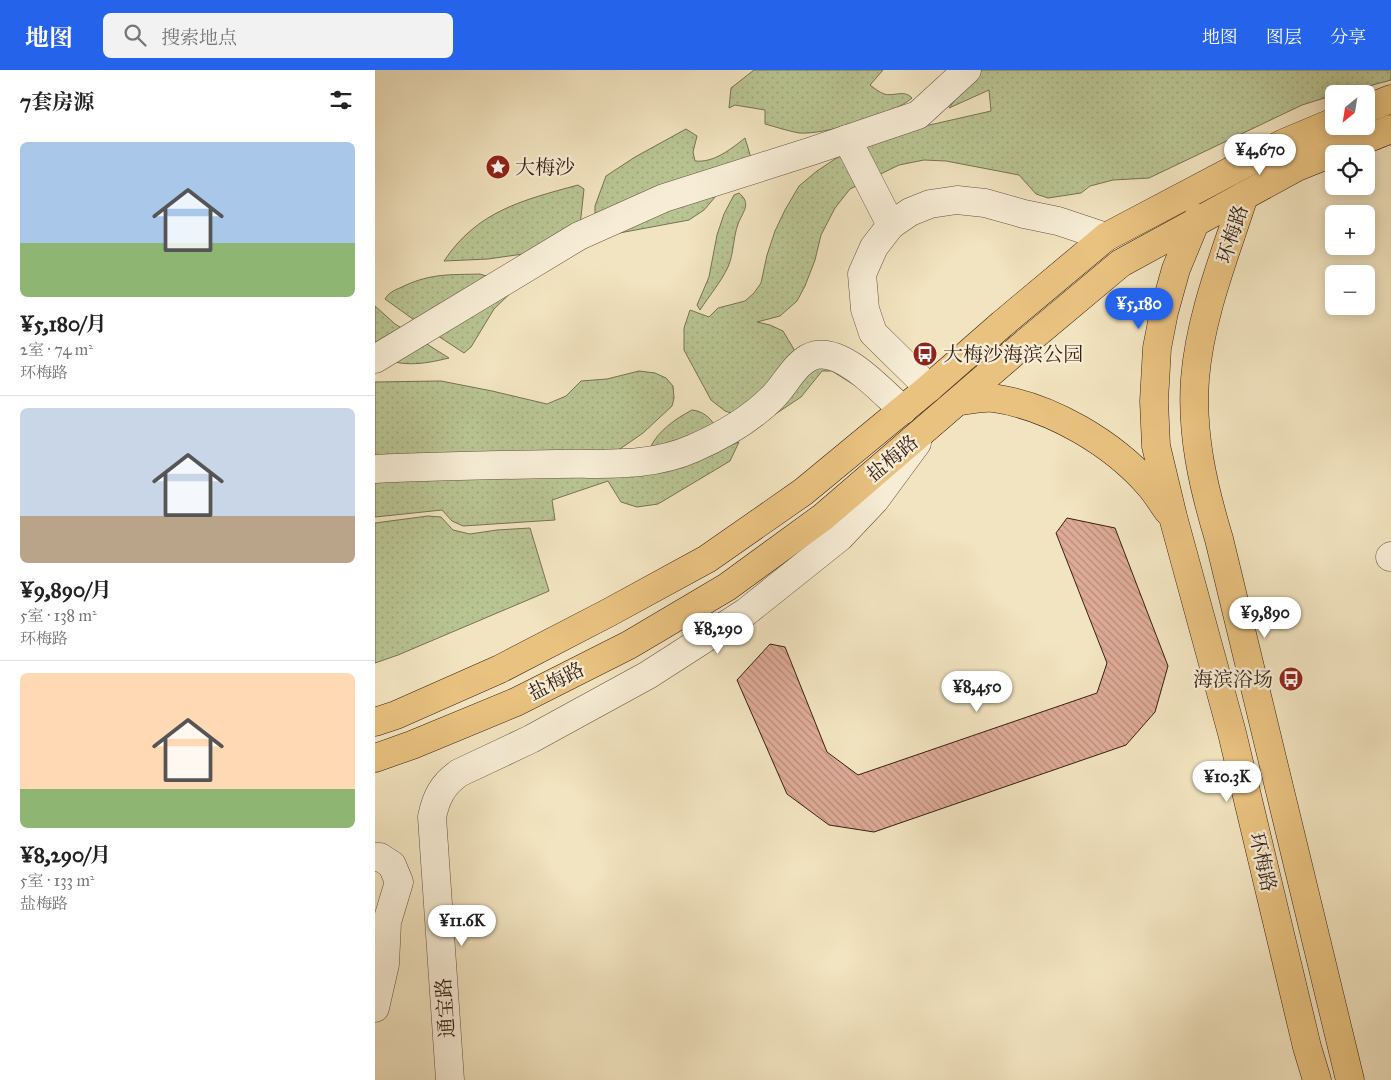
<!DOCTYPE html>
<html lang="zh">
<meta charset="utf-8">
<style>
:root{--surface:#fff;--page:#f2f2f2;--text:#222;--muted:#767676;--line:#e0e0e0;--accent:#2563eb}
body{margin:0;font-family:"IM FELL Great Primer","Noto Serif SC",serif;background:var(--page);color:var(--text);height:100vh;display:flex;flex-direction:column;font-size:19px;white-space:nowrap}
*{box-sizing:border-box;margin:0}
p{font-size:16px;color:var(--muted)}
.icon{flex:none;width:28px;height:28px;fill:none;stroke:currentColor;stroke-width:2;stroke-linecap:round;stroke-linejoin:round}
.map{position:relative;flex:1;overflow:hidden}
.sheet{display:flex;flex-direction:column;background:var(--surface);width:375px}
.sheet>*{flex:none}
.needle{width:32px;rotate:210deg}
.fabs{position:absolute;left:950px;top:15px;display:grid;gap:10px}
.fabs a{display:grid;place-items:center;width:50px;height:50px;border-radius:8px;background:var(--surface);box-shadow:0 2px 12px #0003;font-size:25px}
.price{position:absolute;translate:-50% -42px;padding:0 11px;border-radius:18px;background:#fff;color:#222;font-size:16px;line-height:32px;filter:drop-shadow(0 1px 2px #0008)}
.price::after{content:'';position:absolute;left:50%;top:30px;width:15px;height:11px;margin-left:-8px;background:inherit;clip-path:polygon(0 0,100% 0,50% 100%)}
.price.current{background:var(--accent);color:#fff}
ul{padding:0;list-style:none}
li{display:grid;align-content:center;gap:10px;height:265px;padding:0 20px}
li+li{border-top:1px solid var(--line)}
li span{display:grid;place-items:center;height:155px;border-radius:8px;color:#555}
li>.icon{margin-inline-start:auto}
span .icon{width:90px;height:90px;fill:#fffc;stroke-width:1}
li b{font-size:21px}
h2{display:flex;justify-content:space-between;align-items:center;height:60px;padding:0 20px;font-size:21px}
header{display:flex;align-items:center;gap:30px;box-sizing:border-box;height:70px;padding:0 25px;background:var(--accent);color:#fff}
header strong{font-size:24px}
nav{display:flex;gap:28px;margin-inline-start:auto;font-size:18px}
.search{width:350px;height:45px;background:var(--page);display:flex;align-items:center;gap:12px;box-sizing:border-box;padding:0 18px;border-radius:8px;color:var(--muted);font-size:19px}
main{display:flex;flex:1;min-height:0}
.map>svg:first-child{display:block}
.grass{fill:url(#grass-dots);stroke:#777254}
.building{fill:url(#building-back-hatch);stroke:#351f14}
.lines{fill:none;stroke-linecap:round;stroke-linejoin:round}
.minor-casing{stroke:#64503f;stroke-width:29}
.major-casing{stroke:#351f14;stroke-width:29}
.minor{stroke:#f7edd6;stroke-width:28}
.major{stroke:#e9c280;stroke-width:28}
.labels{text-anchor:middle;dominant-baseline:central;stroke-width:4.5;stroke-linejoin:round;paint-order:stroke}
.poi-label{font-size:20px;fill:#351f14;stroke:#f7edd6;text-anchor:start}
.street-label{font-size:20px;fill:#351f14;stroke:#f7edd6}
</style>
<header>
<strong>地图</strong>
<div class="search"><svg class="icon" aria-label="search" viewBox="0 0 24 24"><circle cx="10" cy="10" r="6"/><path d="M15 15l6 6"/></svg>搜索地点</div>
<nav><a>地图</a><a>图层</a><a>分享</a></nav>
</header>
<main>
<section class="sheet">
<h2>7套房源<svg class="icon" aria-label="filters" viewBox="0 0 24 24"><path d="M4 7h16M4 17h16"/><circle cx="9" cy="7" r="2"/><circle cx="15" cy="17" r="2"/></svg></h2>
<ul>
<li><span style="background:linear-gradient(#a9c7e8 65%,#8fb573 0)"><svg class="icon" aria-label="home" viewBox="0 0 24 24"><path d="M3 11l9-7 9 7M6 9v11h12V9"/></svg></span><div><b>¥5,180/月</b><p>2室 · 74 m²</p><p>环梅路</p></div></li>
<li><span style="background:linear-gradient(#c9d6e8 70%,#b9a48a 0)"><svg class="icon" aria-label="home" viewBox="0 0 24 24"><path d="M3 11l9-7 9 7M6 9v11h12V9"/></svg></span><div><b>¥9,890/月</b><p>5室 · 138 m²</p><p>环梅路</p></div></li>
<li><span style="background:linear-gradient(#ffd9b3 75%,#8fb573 0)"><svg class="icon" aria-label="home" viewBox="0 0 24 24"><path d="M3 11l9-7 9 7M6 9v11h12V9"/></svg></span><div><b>¥8,290/月</b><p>5室 · 133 m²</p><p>盐梅路</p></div></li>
</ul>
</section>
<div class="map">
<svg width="1016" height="1010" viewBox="0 0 1016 1010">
<defs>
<pattern id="grass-dots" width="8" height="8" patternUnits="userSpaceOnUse" patternTransform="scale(1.25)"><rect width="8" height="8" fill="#b9c493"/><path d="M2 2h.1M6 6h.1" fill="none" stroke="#a0a87e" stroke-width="1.8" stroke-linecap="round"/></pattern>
<pattern id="building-back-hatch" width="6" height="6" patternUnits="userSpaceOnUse" patternTransform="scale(1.25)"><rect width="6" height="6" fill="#dfab97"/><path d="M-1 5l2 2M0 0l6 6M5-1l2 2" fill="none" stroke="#b68b7a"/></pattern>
</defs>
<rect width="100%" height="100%" fill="#f2e4c0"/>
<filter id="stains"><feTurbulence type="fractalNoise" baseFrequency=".004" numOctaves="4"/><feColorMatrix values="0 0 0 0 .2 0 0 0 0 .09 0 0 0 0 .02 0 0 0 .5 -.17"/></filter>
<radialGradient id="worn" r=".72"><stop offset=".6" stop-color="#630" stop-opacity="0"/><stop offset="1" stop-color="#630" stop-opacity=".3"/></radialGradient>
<!-- grass -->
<g class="grass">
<path d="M379 0H508L495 15C499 18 504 22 509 24 519 27 529 19 537 28 518 45 449 65 424 63 413 61 401 57 390 54V40L360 35 354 38 356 18Z"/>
<path d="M605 0H1016V10L964 24H959V25L927 35 774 108 738 110 715 116 706 123 673 128 661 124 644 105 571 91 549 90 524 95 475 119 460 138 446 165 440 190 430 216 422 231 405 246 382 252 395 255 408 261 420 281 403 307 359 344 350 341 336 330 309 280V258L315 240 334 247 343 238 370 231 379 223 386 213 392 185 400 161 410 140 424 116 442 101 460 89 494 72 537 59 616 41 614 20 574 38 597 7Z"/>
<path d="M311 59 322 66 318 82 320 91C339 93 356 79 370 68L377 91 220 147V136L231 106 260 87Z"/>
<path d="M203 115 209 119 205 156 155 183 113 189 69 191C102 141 148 130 203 115Z"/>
<path d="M320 123 341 126 329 140 314 150 239 164Z"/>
<path d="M364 123C377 134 368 141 363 154 358 168 359 183 353 197 346 212 334 226 325 240L322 235 334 207 342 165 349 144 359 125Z"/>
<path d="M105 204 111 206 42 252 10 229C15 221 21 220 29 216 57 203 75 205 105 204Z"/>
<path d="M146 213 119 239 96 277 89 283 57 262Z"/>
<path d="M0 236 20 254 74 288C45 295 27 297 0 286Z"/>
<path d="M454 293 487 320 457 301H447L426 327 384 355 442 294Z"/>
<path d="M264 301 280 303 291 308 298 316 299 328 297 336 268 363 242 381 0 388V312L66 311 117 321 172 334 191 326 206 311 232 309Z"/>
<path d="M317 340C327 341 335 347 340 356L314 367 275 378C283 361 300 349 317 340Z"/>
<path d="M364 372 355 391 283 434 262 437 246 432 233 411 177 430 180 450 88 456 77 451 67 440 0 447V410L315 390Z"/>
<path d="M53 446 66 447 78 460 95 464 122 460 155 458 174 521 23 585 0 593V453Z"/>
</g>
<!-- building -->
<path class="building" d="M692 448 740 458 793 596 780 642 751 675 499 762 454 755 412 724 362 610 395 574 410 577 452 682 483 705 722 623 732 593 681 463Z"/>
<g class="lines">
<defs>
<g id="minor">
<path d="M472 69 516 155"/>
<path d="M0 289 204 166 289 128 437 81 543 45 592 0"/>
<path d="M554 318 498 263 490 239 487 204 499 177 516 155 535 142 555 134 582 130 610 133 649 144 683 151 731 167"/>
<path d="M0 399C60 396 121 395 182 394 228 393 275 398 319 378 347 366 377 348 398 327 411 314 422 289 441 285 470 279 508 323 528 340"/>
<path d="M1015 487 1016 486"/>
<path d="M0 787H5L17 795 24 812 12 852 10 894 0 938"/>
<path d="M75 1010 57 747C61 728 67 715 84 703L156 669 273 605 371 542 465 467 500 430 542 373"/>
</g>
<g id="major">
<path d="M991 39 1016 29"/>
<path d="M869 126C850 185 825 246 820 309 816 364 828 416 844 469L975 1010"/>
<path d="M823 148 820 153 801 199 789 242 782 278 779 331 781 376 798 447 857 663 932 977 942 1010"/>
<path d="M584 331C595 330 607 327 618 328 675 336 738 373 775 416 782 424 787 433 793 441"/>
<path d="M0 652 21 645 125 599 233 543 332 489 428 422 554 318 627 254 731 167 909 73 959 52"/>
<path d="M0 688 37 675 141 632 254 575 352 517 448 447 642 280 746 193 922 97 1016 59"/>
</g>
</defs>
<!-- minor casing -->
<use href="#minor" class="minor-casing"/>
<!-- major casing -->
<use href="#major" class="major-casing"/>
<!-- minor -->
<use href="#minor" class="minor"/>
<!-- major -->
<use href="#major" class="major"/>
</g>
<!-- icons -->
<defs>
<symbol id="sight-disc" viewBox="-11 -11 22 22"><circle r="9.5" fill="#8f2418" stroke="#f7edd6"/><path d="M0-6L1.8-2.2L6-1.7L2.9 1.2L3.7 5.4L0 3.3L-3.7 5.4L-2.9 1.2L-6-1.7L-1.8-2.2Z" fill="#fff"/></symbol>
<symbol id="bus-disc" viewBox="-11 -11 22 22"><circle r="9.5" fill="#8f2418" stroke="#f7edd6"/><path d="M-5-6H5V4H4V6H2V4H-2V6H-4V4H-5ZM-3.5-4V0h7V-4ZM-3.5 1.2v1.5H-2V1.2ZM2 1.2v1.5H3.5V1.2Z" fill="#fff"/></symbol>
</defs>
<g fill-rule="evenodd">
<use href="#sight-disc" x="109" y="83" width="28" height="28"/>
<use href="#bus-disc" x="536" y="270" width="28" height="28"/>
<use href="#bus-disc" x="902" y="595" width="28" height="28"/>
</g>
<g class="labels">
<!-- poi labels -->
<g class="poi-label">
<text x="140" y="97">大梅沙</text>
<text x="568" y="284">大梅沙海滨公园</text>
<text x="898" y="609" text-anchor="end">海滨浴场</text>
</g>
<!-- street labels -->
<g class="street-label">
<text transform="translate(857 164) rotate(-72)">环梅路</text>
<text transform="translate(517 388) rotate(-40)">盐梅路</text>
<text transform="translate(181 611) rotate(-27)">盐梅路</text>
<text transform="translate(888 792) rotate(77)">环梅路</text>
<text transform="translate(70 938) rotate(-94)">通宝路</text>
</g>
</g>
<rect width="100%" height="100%" filter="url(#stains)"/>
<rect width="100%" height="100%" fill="url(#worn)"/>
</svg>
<div class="fabs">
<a><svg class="needle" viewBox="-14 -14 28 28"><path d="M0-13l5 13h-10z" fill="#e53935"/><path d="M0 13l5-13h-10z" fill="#767676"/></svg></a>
<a><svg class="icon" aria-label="locate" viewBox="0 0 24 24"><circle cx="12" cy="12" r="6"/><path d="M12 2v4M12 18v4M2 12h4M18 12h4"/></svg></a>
<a>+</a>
<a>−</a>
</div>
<b class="price" style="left:885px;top:106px">¥4,670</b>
<b class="price current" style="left:764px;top:260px">¥5,180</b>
<b class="price" style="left:890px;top:569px">¥9,890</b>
<b class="price" style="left:343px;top:585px">¥8,290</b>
<b class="price" style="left:602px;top:643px">¥8,450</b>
<b class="price" style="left:852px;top:733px">¥10.3K</b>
<b class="price" style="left:87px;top:877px">¥11.6K</b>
</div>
</main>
